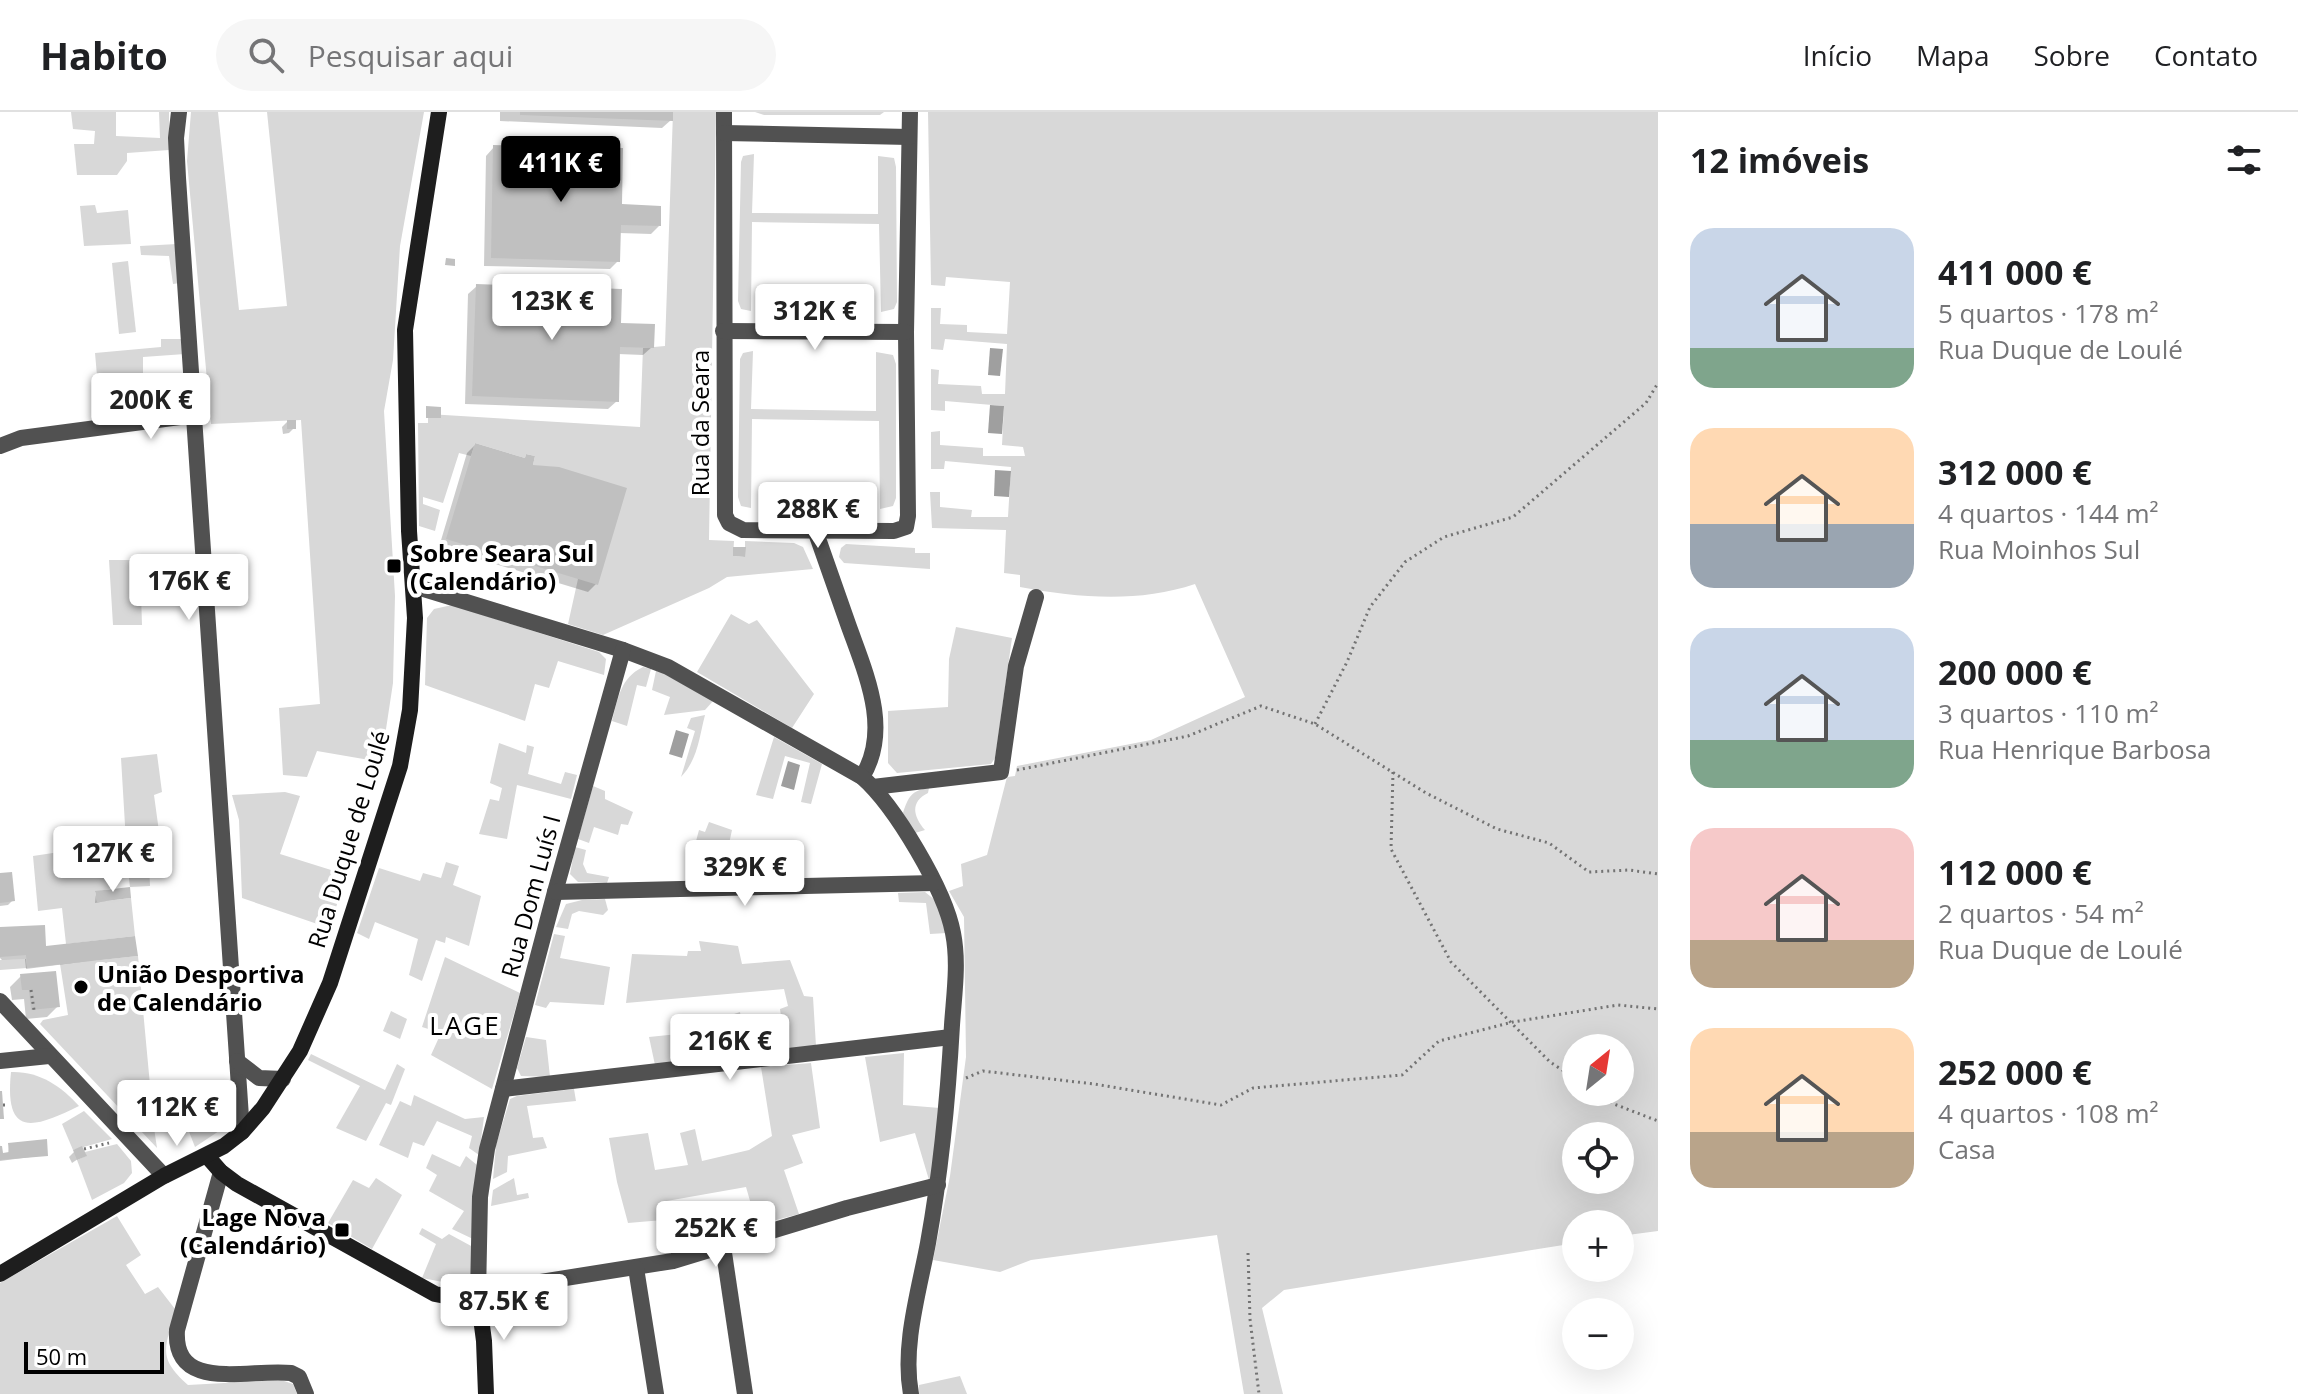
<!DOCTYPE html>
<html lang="pt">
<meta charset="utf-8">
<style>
:root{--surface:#fff;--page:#f6f6f6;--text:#202124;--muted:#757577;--line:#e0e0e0;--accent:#000}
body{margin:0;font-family:"Open Sans",sans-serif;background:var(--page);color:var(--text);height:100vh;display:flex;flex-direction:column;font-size:30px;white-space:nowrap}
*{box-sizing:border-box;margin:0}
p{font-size:26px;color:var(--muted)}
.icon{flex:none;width:44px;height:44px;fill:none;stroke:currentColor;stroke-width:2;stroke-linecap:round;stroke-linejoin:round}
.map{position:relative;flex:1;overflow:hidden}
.panel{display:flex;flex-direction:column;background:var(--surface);width:640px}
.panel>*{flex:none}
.needle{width:52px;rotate:30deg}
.controls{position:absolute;left:1562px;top:922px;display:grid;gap:16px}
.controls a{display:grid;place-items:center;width:72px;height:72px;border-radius:50%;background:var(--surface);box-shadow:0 8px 32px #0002;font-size:40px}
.scale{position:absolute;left:24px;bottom:20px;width:140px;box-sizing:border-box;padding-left:8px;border:4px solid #000;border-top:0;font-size:22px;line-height:28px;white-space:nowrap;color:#000;-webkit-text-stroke:6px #fff;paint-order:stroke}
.price{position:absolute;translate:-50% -68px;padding:0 18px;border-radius:8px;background:#fff;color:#222;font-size:26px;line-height:52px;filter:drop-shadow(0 2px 4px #0008)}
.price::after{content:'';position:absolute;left:50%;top:48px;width:24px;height:18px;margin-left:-12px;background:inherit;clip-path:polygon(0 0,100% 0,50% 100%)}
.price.current{background:var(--accent);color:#fff}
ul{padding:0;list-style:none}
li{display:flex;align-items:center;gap:24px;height:200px;padding:0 32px}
li span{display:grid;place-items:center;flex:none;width:224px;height:160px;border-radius:24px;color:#555}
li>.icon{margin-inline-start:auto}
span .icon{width:96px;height:96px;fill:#fffc;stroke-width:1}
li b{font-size:34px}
h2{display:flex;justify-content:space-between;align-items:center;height:96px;padding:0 32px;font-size:34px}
header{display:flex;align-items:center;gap:48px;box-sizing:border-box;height:112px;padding:0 40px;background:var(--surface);border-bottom:2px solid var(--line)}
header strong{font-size:38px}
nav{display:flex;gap:44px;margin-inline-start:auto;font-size:28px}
.search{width:560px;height:72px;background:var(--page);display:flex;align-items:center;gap:20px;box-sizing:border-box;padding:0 28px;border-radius:44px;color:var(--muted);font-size:30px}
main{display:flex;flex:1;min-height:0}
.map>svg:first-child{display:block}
.green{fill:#d8d8d8;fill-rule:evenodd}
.water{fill:#9f9f9f}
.shadow{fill:#0003}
.building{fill:#c0c0c0}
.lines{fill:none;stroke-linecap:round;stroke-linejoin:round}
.path{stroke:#737373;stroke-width:3;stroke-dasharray:2 4;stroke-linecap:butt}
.street{stroke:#515151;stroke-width:16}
.secondary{stroke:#1e1e1e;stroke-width:16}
.poi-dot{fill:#000;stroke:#fff;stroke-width:3}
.labels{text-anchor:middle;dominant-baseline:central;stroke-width:8;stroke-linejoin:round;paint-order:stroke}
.street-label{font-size:24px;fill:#000;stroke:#fff}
.poi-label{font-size:24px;font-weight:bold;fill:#000;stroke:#fff;text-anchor:start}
.neighbourhood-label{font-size:26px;letter-spacing:2px;fill:#000;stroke:#fff}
</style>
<header>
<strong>Habito</strong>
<div class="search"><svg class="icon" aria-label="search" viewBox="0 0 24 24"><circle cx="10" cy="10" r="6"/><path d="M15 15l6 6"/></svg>Pesquisar aqui</div>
<nav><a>Início</a><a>Mapa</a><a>Sobre</a><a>Contato</a></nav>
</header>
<main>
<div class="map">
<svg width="1658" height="1282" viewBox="0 0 1658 1282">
<rect width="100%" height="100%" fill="#fff"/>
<!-- green -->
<g class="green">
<path d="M71 0H116V24L160 26 159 0H169V38L127 41V49L117 63H77L74 32H94L95 19 73 17Z"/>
<path d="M191 0H218L239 198 287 194 267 0H424L400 134 393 248 384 299 395 484 393 571 381 650 317 639 307 665 283 663 279 596 320 592 301 308 211 312 187 49Z"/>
<path d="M673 0H716L709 428 734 429 733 444 745 445V429L794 431 803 435 813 457 727 465 709 476 603 523 568 512 578 467 533 353 535 344 526 342 525 346 475 331 471 344 459 341 443 391 423 385V392L440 398 435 419 419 414 418 311H428V302L640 315 643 236 665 234Z"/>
<path d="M755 0H884L880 3H764Z"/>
<path d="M928 0H1658V1119L1620 1124V1112H1576V1131L1284 1178 1262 1196 1283 1282H1244L1217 1123 1031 1148 1000 1160 933 1148 950 1064 966 945 964 805 949 779 963 774 961 752 987 743 1007 665 1015 664 1017 654 1151 628 1245 585 1195 472C1139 491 1078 486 1020 475V463L1004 461 1006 418 932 416 930 380H940V395L972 398 971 405H1008L1011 355 945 349 944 357H931V320L940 319V333L983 336V344H1025L1023 335 1002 333 1004 294 945 289V299L931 298V257L939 258 938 272 981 274 982 282H1005L1007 232 945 227 943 238 931 237V196H941L940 212 967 213V220L1007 222 1010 170 946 165 945 174 931 173ZM1576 936H1620V980H1576ZM1576 1024H1620V1068H1576Z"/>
<path d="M754 42 752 101 878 102V44L894 46 896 55 897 190 894 197 881 200 879 112 752 110 751 199 741 197 738 189 741 50 743 44Z"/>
<path d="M95 93 97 101 128 98 131 132 84 134 80 94Z"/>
<path d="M177 132 180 171 173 172 169 144 141 143 140 134Z"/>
<path d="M128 149 136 220 119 222 112 151Z"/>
<path d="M161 227H184L185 242 143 245V293L100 298 95 241 161 235Z"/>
<path d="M753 239 751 297 876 299V240L893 243 896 252V386L893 394 880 397 879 309 752 307 751 396 741 394 738 385 740 247 743 241Z"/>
<path d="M846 432 915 436V441H930V457L844 451 839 445 841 436Z"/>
<path d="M109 448H131V482H141L142 513H113Z"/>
<path d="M452 493 599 540 606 547 604 563 558 549 549 576 535 572 525 609 425 573 427 506 434 497Z"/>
<path d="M731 502 749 512 757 508 814 582 792 616 697 560Z"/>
<path d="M956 515 1012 526 995 646 991 652 897 661 888 651V599L948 595 949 547Z"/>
<path d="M643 555 651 557 646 575 637 573 627 614 612 609C618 587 620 566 643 555Z"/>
<path d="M656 559 661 560 713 589 705 598 664 603 670 585 652 578Z"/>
<path d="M705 603C699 626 698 647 681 665L695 619 687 616 691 606Z"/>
<path d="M774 625 822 652 811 692 801 690 810 651 785 644 773 687 756 683Z"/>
<path d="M499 631 526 641 527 633 534 635 528 662 561 672 565 660 577 663 571 687 517 673 507 727 479 722 490 687 499 689 502 676 490 671Z"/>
<path d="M157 642 162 680 154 683 160 727 148 729 150 774 130 775 128 759 109 762 110 777 95 780 97 790 131 786 135 824 66 832 62 796 38 799 33 744 126 730 121 646Z"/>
<path d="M593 674 605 679V687L633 700 628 713 621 712 618 723 594 715 589 731 578 727Z"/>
<path d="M929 676 928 681C910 690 913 704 925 718L915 721 903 701C908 685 912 678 929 676Z"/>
<path d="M285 680 300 684 280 742 347 763 329 816 242 786 239 708 232 683Z"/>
<path d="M709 710 732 718 721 769 685 770 699 718 705 720Z"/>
<path d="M575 735 586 738 583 752 587 761 609 765 607 771 578 770 570 762Z"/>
<path d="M446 750 459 754 453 773 481 784 469 834 446 825 445 831 436 828 422 869 409 863 418 827 375 810 369 827 357 821 379 756 420 769 423 761 441 766Z"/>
<path d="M925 780 935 788 947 821 930 822 926 791 899 790 898 781Z"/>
<path d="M605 787 608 798 603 803 579 799 572 802 568 817 556 815 566 792 582 788Z"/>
<path d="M554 822 565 824 560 846 610 855 604 893 550 890 546 896 535 893Z"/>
<path d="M699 829 738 834 742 852 790 848 804 884 813 885 816 934 786 937 780 897 788 894 784 877 626 891 632 842 687 844 688 839H701Z"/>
<path d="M138 844 154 1016 157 1036 40 912 43 908 68 903 60 852Z"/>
<path d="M445 845 520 881 492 977 431 943 441 921 422 915Z"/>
<path d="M26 847 27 856 0 858V848Z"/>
<path d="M391 899 407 907 400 927 383 919Z"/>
<path d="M740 900 747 942 722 945 717 929 739 927 734 902Z"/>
<path d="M678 922 684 949 655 953 649 925Z"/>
<path d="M526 925 546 928 550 965 521 964 517 956Z"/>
<path d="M904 941 903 993 940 996 932 1063 929 1068 915 1021 880 1030 865 945Z"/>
<path d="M311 942 385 978 397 952 405 957 391 993 386 991 366 1029 336 1016 360 974 308 948Z"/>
<path d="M811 951 820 1016 792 1023 803 1051 784 1058 799 1102 757 1113 746 1075 661 1090 663 1108 628 1111 617 1070 609 1026 648 1021 655 1058 688 1053 680 1021 695 1017 702 1049 749 1038 772 1024 761 955Z"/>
<path d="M11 960C39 959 61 974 79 994 34 1016 4 1027 11 960Z"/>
<path d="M574 977 576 989 527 994 533 1026 543 1025 547 1036 508 1044 507 1060 493 1067 496 1033 510 987 517 984Z"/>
<path d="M414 983 465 1007 484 1005 479 1043 469 1036 472 1024 437 1009 424 1034 413 1030 408 1046 379 1033 400 989 411 994Z"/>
<path d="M84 999 112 1027 73 1038 62 1012Z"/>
<path d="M231 1011 195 1035 188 1017Z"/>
<path d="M117 1032 131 1049 132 1061 124 1071 92 1088 77 1048 86 1044 85 1040Z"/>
<path d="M432 1042 460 1055 466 1044 477 1053 473 1127 452 1117 464 1099 429 1079 437 1063 426 1056Z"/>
<path d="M376 1066 402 1083 372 1137 328 1111 353 1068 369 1076Z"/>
<path d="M514 1066 517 1083 528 1081 529 1086 491 1094 493 1078Z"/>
<path d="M117 1104 141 1143 126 1153 145 1182 158 1175 175 1197C166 1237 156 1244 188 1273L281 1268 293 1272 297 1282H0V1171Z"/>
<path d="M422 1116 442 1127 449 1122 473 1135 472 1162 465 1169 448 1171 422 1166 436 1132 419 1122Z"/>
<path d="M960 1264 967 1282H919V1273Z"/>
</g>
<!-- water -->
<g class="water">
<path d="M990 236 1003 237 1000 264 988 263Z"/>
<path d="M990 293 1004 294 1002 322 988 321Z"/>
<path d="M995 358 1011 359 1009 385 994 384Z"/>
<path d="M676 618 689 622 682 646 669 642Z"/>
<path d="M788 649 800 653 794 678 781 674Z"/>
</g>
<!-- shadow -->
<g class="shadow">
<path d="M500 0H671V8L662 16 500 9Z"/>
<path d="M494 35 620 94 659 114 651 122 619 121 618 149 610 157 484 154 486 44Z"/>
<path d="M477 174 619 213 652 235 643 243 618 242 617 289 608 297 465 292 468 182Z"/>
<path d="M287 310 294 316 289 321 283 322 282 315Z"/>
<path d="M475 333 523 348 527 344 596 472 588 480 439 435 467 341Z"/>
<path d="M0 763 13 788 8 793 0 794Z"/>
<path d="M96 781 129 785 95 791Z"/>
<path d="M0 817 44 836 136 843 26 857 25 847 2 848 0 846Z"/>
<path d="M21 864 58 894 47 905 26 907 24 887 12 888 10 875Z"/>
<path d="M0 1032 1 1043 8 1042 9 1033 46 1043 0 1049Z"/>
<path d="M74 1040 84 1043 72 1051 69 1045Z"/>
</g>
<!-- building -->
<g class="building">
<path d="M520 0H673V9L520 3Z"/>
<path d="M493 33 623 36 622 92 661 94V114L621 113 620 150 491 146Z"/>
<path d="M446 146 455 147V154L445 153Z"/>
<path d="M476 172 622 177 621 211 655 212 654 236 620 235 619 290 472 284Z"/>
<path d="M426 294 441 295V306H426Z"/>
<rect x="287" y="308" width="9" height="9"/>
<path d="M475 331 525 346 526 342 535 344 533 353 559 355 627 376 598 473 446 427Z"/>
<path d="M733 435H746L745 445 733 444Z"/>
<path d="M12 760 15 789 0 791V761Z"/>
<path d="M130 775 131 786 97 790 95 779Z"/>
<path d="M45 813 46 834 135 824 138 844 27 856 26 843 0 845V815Z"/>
<path d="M56 859 60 895 31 898 29 878H22L20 862Z"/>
<path d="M0 979H2L4 1007H0Z"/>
<path d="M47 1027 48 1044 0 1048V1034H2L3 1041 9 1040 8 1031Z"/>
<path d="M82 1034 87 1044 77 1048 73 1038Z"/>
</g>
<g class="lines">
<!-- path -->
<g class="path">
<path d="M1315 612 1347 550 1370 495 1405 450 1444 425 1513 405 1646 291 1658 271"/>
<path d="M1017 658 1188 624 1261 594 1315 612 1426 681 1497 717 1549 731 1589 760 1629 758 1658 762"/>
<path d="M1393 660 1391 737 1451 850 1550 950 1576 967"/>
<path d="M31 878 34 898"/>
<path d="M966 966 983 959 1094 972 1221 993 1253 976 1402 963 1439 929 1513 910 1618 893 1658 897"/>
<path d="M1595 980 1614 992 1658 1009"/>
<path d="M3 993H6"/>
<path d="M84 1037 109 1031"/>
<path d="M1248 1141 1250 1207 1259 1282"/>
</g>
<!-- street -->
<g class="street">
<path d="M179 0 176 26 178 66 242 1020"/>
<path d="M724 0 725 403 729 411 743 418 894 419 906 415 908 404 906 220 910 0"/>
<path d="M724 21 909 25"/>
<path d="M723 219 906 220"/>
<path d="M0 334 21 326 195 303"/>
<path d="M815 418C826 449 837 481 848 512 865 560 892 617 862 665"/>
<path d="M414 474 623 538 668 555 862 665C895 694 945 778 953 821 959 851 954 883 952 913 948 986 941 1059 928 1131 919 1179 902 1234 911 1282"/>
<path d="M623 538 555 780 487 1037 480 1085 478 1183 496 1177 673 1149 847 1096 938 1073"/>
<path d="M873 675 1001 660 1016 554 1036 485"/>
<path d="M555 780 934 771"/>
<path d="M0 889 164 1064"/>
<path d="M0 949 49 944"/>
<path d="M237 949 259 966 283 967"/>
<path d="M503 977 951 925"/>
<path d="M221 1060 177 1218C173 1282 250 1256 291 1261L299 1265 306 1282"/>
<path d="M723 1134 745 1282"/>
<path d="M636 1156 656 1282"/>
</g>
<!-- secondary -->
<g class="secondary">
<path d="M207 1044 221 1060 237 1072 435 1182 461 1187 478 1183 484 1229 486 1282"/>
<path d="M0 1162 164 1064 224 1034 242 1020 263 996 300 939 330 871 400 654 410 598 415 506 409 419 405 218 439 0"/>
</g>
</g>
<!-- markers -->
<g class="poi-dot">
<rect x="386" y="446" width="16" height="16" rx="4"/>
<circle cx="81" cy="875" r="8"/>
<rect x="334" y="1110" width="16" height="16" rx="4"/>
</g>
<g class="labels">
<!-- street labels -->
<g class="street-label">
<text transform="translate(699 311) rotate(-90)">Rua da Seara</text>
<text transform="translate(348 727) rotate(-73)">Rua Duque de Loulé</text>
<text transform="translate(530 784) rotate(-75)">Rua Dom Luís I</text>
</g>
<!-- poi labels -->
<g class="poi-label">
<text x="410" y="440">Sobre Seara Sul<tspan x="410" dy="28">(Calendário)</tspan></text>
<text x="97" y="861">União Desportiva<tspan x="97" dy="28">de Calendário</tspan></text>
<text x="326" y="1104" text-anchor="end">Lage Nova<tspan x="326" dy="28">(Calendário)</tspan></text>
</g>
<!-- neighbourhood labels -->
<g class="neighbourhood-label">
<text x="465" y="913">LAGE</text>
</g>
</g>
</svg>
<div class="controls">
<a><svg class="needle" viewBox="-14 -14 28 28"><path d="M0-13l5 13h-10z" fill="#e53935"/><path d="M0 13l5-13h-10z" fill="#757577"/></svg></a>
<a><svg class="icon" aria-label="locate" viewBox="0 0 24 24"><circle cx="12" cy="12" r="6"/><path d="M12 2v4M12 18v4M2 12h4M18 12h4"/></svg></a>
<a>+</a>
<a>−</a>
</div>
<div class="scale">50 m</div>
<b class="price current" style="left:561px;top:92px">411K €</b>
<b class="price" style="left:552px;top:230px">123K €</b>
<b class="price" style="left:815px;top:240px">312K €</b>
<b class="price" style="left:151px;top:329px">200K €</b>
<b class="price" style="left:818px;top:438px">288K €</b>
<b class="price" style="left:189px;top:510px">176K €</b>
<b class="price" style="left:113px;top:782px">127K €</b>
<b class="price" style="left:745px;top:796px">329K €</b>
<b class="price" style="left:730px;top:970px">216K €</b>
<b class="price" style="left:177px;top:1036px">112K €</b>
<b class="price" style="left:716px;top:1157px">252K €</b>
<b class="price" style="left:504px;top:1230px">87.5K €</b>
</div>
<section class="panel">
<h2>12 imóveis<svg class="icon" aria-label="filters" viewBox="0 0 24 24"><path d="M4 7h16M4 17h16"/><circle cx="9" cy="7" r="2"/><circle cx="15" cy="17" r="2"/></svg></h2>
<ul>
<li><span style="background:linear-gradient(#c9d6e8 75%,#7fa58c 0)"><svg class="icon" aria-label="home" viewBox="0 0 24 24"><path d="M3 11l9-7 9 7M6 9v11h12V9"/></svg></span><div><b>411 000 €</b><p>5 quartos · 178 m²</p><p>Rua Duque de Loulé</p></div></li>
<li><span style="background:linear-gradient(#ffd9b3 60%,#9aa5b1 0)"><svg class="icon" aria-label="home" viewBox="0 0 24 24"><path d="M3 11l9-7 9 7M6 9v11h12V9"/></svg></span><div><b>312 000 €</b><p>4 quartos · 144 m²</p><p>Rua Moinhos Sul</p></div></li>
<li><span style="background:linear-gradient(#c9d6e8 70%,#7fa58c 0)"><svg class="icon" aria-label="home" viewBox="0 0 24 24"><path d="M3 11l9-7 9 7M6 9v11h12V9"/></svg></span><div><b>200 000 €</b><p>3 quartos · 110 m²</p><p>Rua Henrique Barbosa</p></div></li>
<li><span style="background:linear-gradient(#f6c9c9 70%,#b9a48a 0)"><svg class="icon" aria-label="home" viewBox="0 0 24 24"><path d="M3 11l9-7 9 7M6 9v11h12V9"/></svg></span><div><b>112 000 €</b><p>2 quartos · 54 m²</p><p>Rua Duque de Loulé</p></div></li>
<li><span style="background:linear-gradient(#ffd9b3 65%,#b9a48a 0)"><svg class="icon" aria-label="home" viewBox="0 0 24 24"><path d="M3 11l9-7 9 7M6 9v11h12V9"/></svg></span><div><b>252 000 €</b><p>4 quartos · 108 m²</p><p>Casa</p></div></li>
</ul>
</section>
</main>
